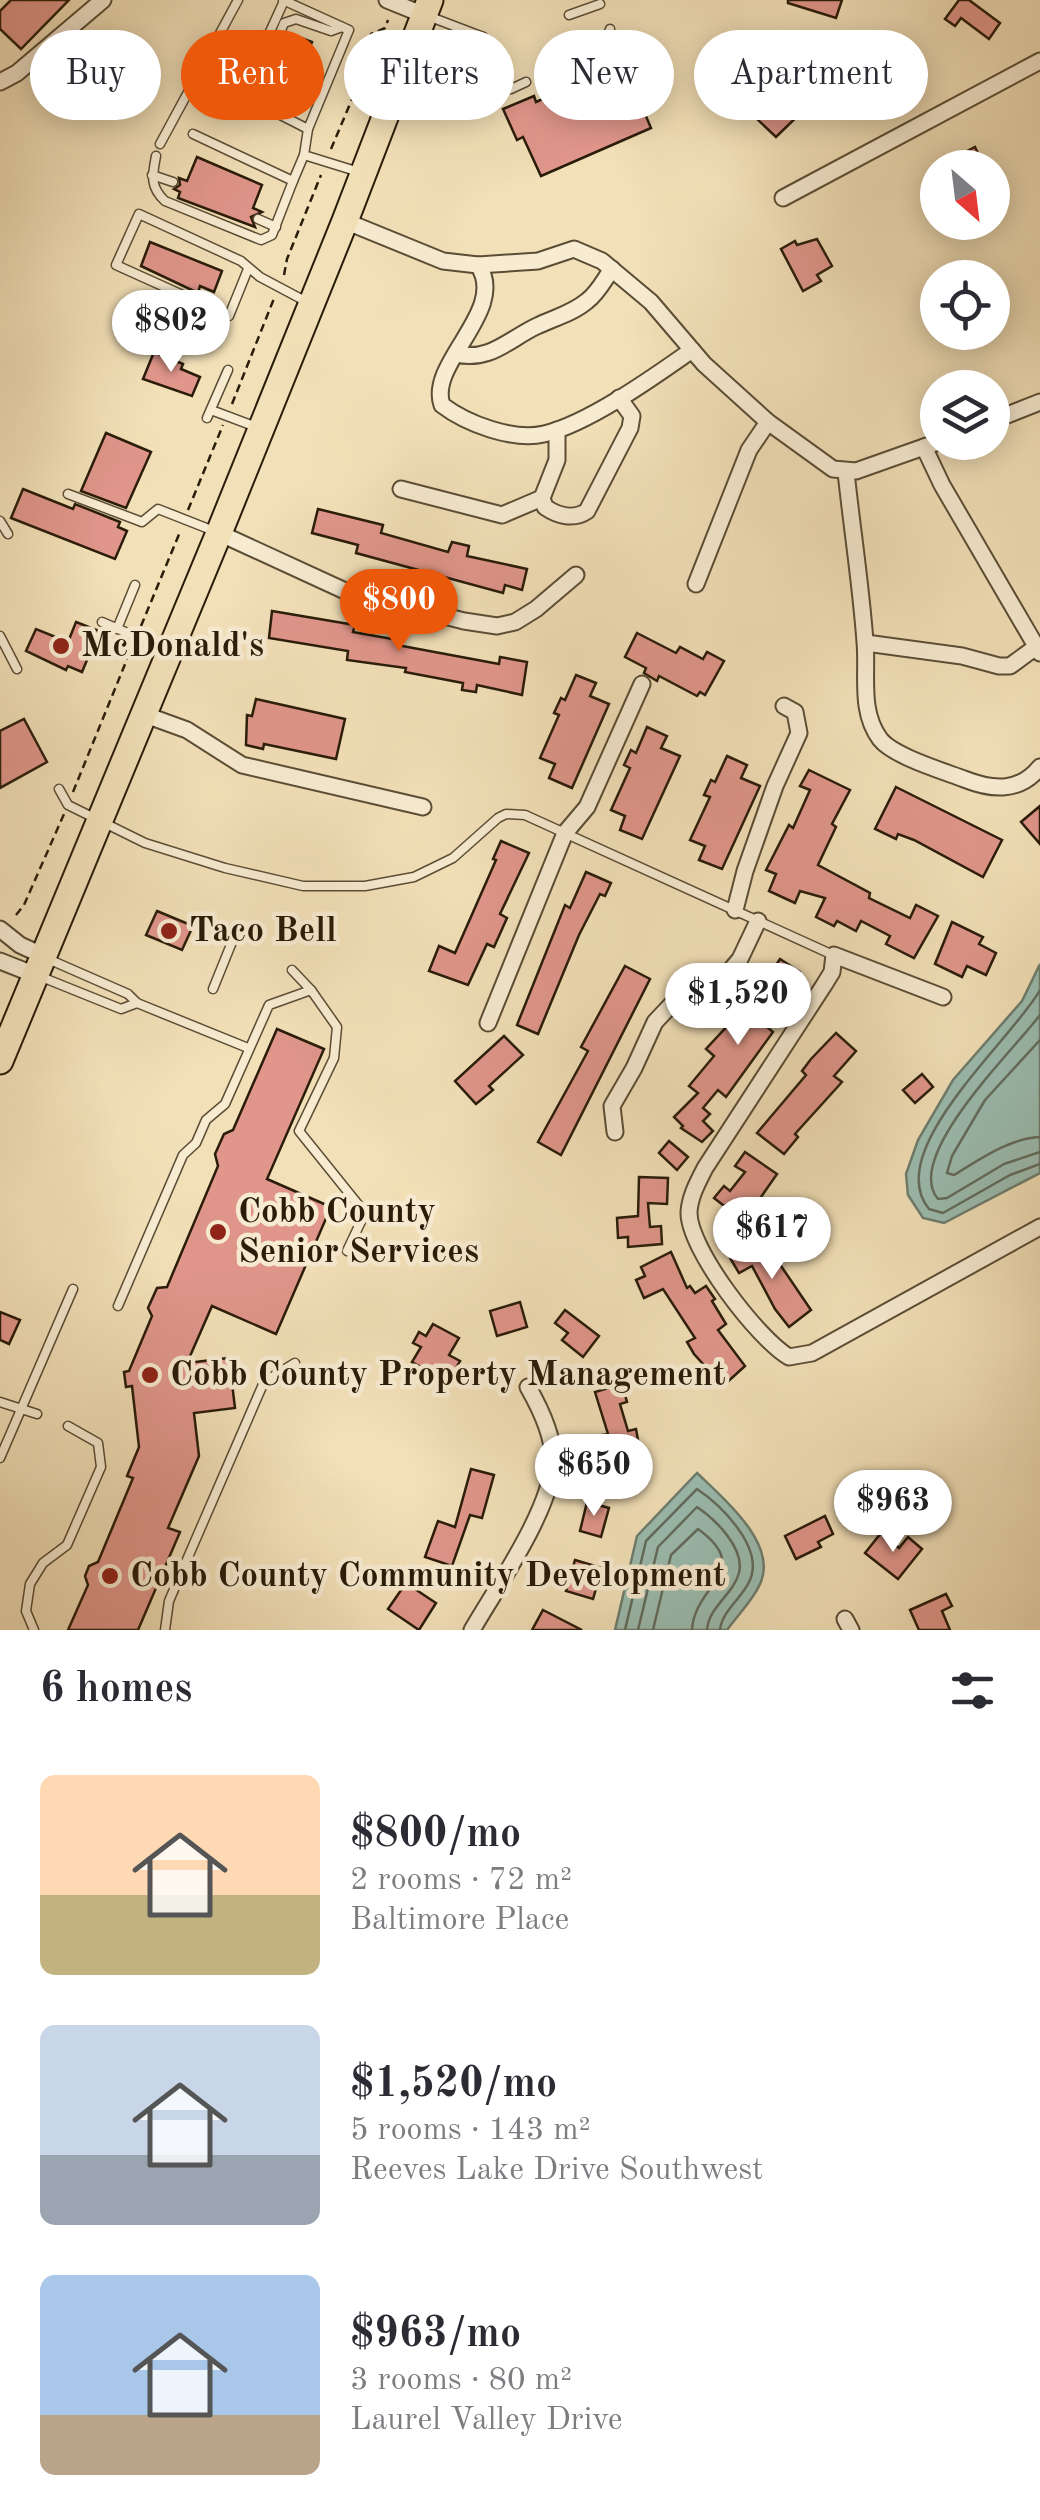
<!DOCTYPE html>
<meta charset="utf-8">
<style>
:root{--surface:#fff;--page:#f7f7f7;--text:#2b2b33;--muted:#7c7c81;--accent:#ea580c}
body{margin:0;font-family:"Old Standard TT",serif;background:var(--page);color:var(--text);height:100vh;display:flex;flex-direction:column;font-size:38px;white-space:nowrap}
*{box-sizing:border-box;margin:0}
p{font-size:32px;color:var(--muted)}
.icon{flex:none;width:55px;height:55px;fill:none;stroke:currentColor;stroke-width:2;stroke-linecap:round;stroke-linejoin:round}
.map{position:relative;height:1630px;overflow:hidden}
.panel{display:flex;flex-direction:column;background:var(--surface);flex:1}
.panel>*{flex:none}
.hud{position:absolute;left:30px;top:30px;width:980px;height:90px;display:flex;gap:20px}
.needle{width:65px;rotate:152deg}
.fabs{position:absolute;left:920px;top:150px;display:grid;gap:20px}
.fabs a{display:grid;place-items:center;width:90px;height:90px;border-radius:50%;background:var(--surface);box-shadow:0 5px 25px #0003;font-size:50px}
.price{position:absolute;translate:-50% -85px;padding:0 22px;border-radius:35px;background:#fff;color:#222;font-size:32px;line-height:65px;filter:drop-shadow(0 2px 5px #0008)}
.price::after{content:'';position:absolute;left:50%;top:60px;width:30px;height:22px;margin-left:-15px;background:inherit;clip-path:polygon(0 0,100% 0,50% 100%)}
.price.on{background:var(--accent);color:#fff}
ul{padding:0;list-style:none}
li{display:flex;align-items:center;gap:30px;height:250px;padding:0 40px}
li span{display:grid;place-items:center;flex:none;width:280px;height:200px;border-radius:15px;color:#555}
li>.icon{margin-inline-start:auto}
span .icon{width:120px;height:120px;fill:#fffc;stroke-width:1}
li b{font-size:42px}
h2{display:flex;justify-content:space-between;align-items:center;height:120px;padding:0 40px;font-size:42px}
.pill{padding:0 35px;border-radius:45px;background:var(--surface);box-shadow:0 5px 25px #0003;font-size:35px;line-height:90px}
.pill.on{background:var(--accent);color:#fff}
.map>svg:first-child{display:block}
.water{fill:#9bbdb1;stroke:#6d7d6e;stroke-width:2.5}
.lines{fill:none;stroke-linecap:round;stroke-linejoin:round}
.shore{stroke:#626c5d;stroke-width:2.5}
.building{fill:#e0968b;stroke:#291c09;stroke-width:2.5}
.lane-casing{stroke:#5b4d35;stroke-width:11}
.street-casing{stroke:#5b4d35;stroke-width:19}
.primary-casing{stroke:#291c09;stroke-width:29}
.path{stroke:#291c09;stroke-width:2.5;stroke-dasharray:8 5;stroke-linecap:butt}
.lane{stroke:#f7ebd1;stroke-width:8}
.street{stroke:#f7ebd1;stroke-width:15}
.primary{stroke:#f2e0b8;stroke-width:25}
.poi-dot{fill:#8f2418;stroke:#f7ebd1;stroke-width:4}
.labels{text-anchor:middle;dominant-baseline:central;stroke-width:9;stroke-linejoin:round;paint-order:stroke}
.poi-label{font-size:35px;font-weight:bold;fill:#291c09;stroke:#f7ebd1;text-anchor:start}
</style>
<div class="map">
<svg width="1040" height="1630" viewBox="0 0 1040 1630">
<rect width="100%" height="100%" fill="#f2e0b8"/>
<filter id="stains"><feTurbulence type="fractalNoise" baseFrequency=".002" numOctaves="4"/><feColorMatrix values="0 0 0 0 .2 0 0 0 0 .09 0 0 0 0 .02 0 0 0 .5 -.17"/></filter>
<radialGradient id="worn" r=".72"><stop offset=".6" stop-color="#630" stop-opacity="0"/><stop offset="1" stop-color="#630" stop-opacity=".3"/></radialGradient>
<!-- water -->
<g class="water">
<path d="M1040 964V1173L944 1223 923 1218 908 1195 906 1174 918 1140 953 1080 1022 1001Z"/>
<path d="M697 1473C722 1497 779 1544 760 1584 753 1600 737 1616 727 1630H615L637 1536Z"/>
</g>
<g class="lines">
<!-- shore -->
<g class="shore">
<path d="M1040 990C1013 1039 881 1151 929 1209L943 1213 1010 1175 1040 1164"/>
<path d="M1040 1015C1015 1049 902 1157 938 1199L947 1198 1004 1164 1040 1152"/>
<path d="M1040 1040 985 1100 952 1156 947 1173 954 1175C979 1160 1010 1138 1040 1137"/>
<path d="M625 1630 646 1541 697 1489C721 1505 766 1549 749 1582 741 1599 722 1611 720 1630"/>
<path d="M638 1630 658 1547 697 1507C715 1519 745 1548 739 1573 733 1595 709 1606 707 1630"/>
<path d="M653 1630 671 1555 698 1529C755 1570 694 1585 692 1630"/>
</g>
</g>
<!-- building -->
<g class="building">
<path d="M11 0H69L21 49 0 29V11Z"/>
<path d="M788 0H842L836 18 788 3Z"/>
<path d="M959 0H969L1000 23 989 39 961 18 955 26 945 19Z"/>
<path d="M288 33 312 42 291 96 266 88Z"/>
<path d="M905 48 916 67 879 88 868 69Z"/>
<path d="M610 69 627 107 640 102 651 128 541 176 523 137 517 140 503 109 534 96 536 102Z"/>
<path d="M793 88 810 104 776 137 756 118 773 100 777 104Z"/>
<path d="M975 147 985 168H935Z"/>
<path d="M197 157 262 185 253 208 262 212 251 217 255 227 178 198 180 192 174 189 180 185 179 178 187 181Z"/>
<path d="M817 239 832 266 817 275 821 281 803 291 781 249 795 241 797 245Z"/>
<path d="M150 242 222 271 214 292 200 286 198 293 141 266Z"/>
<path d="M154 352 183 364 181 369 200 377 192 396 143 379Z"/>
<path d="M106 433 151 452 126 508 81 491Z"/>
<path d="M23 489 73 509 75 504 120 522 118 527 127 531 115 559 11 518Z"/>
<path d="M318 509 383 525 381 533 448 552 452 542 469 546 467 556 527 569 522 590 505 585 503 593 356 553 358 545 312 533Z"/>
<path d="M272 611 355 625 353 632 398 640 397 645 499 664 500 657 527 662 522 695 477 685 476 692 462 690 463 683 405 672 406 668 347 660 348 651 269 638Z"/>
<path d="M76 622 99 631 82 672 68 666 66 670 26 651 36 629 68 642Z"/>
<path d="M637 633 676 653 680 647 703 659 707 652 724 661 705 695 700 692 697 696 659 676 657 681 644 673 646 668 625 657Z"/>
<path d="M576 675 596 683 590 696 609 704 572 788 549 778 555 764 540 758 559 715 554 713 561 698 565 700Z"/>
<path d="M256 699 345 719 336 759 264 744 263 749 246 745 247 715 252 716Z"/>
<path d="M24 719 47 762 0 788V731Z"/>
<path d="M647 727 667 736 661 748 680 756 642 839 620 830 625 816 611 810 630 768 624 765 631 750 636 753Z"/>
<path d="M727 756 747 765 741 778 760 786 722 869 699 860 705 846 690 840 710 797 704 795 711 780 715 782Z"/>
<path d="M809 770 850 790 832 824 836 827 818 865 870 893 869 898 910 918 916 905 938 916 914 958 886 944 890 936 861 921 856 931 837 921 834 926 816 917 825 898 800 891 795 903 769 891 776 874 766 870 789 825 793 828 810 790 800 786Z"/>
<path d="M896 787 1002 840 983 877 914 840 898 834 896 839 875 829Z"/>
<path d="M1040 806V844L1021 822Z"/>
<path d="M501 841 529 853 500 914 507 918 494 947 487 944 468 985 429 971 439 946 455 953 496 860 493 859Z"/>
<path d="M586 872 611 883 605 896 600 894 579 935 538 1034 517 1025 565 905 570 908Z"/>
<path d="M157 911 193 926 182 950 146 935Z"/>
<path d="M952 922 983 937 979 944 996 953 986 975 967 966 962 977 935 964Z"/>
<path d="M780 959 800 972 791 984 805 993 793 1011 778 1000 760 1021 773 1032 726 1097 718 1090 703 1108 710 1114 703 1121 713 1131 702 1142 681 1128 683 1126 674 1117 698 1093 689 1086 714 1056 706 1049 757 994Z"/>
<path d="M625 966 650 979 561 1155 538 1142 588 1051 581 1047Z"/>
<path d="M277 1029 324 1049 267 1179 331 1207 276 1334 212 1306 187 1363 229 1358 235 1408 194 1413 199 1456 168 1528 180 1532 138 1630H68L88 1585 85 1576 89 1566 98 1562 133 1478 127 1476 139 1447 132 1386 126 1387 124 1372 129 1371 152 1316 148 1308 157 1288 167 1287 218 1166 215 1154 224 1134 233 1130Z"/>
<path d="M836 1033 856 1051 834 1076 842 1082 795 1134 798 1137 784 1154 757 1133 806 1075 802 1071 811 1059Z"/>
<path d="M504 1036 523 1055 489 1086 493 1090 476 1104 455 1081Z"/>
<path d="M922 1074 933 1087 915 1103 903 1090Z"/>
<path d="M669 1141 688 1157 677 1170 659 1153Z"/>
<path d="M745 1152 777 1174 761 1197 765 1201 756 1213 750 1209 740 1221V1206L723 1205 714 1198 724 1186 730 1191 745 1172 735 1166Z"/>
<path d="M639 1177 668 1178 667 1204 648 1203 650 1227 661 1226 662 1244 628 1247V1237L618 1238 617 1218 638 1216Z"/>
<path d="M758 1238 774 1266 779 1263 811 1310 789 1327 775 1309 752 1266 739 1273 730 1258 735 1255 733 1252Z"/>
<path d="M671 1252 687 1288 690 1286 695 1293 706 1286 715 1299 712 1301 726 1324 718 1330 745 1366 723 1386 694 1354 687 1342 695 1338 663 1289 644 1298 636 1280 645 1276 641 1267Z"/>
<path d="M520 1302 527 1327 497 1336 490 1311Z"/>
<path d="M565 1310 599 1336 583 1357 562 1340 568 1333 555 1323Z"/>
<path d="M0 1312 20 1320 9 1344 0 1340Z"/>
<path d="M433 1324 459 1338 449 1355 460 1361 451 1377 438 1370 435 1375 412 1362 421 1347 413 1343 419 1332 426 1336Z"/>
<path d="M622 1384 627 1402 620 1404 628 1431 636 1429 644 1473 614 1478 609 1450 595 1453 592 1437 608 1434 595 1392Z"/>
<path d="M471 1469 494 1475 482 1518 470 1515 452 1566 425 1557 438 1521 455 1527Z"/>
<path d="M587 1502 609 1508 601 1537 580 1531Z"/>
<path d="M825 1516 833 1534 818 1542 821 1547 796 1559 785 1536Z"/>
<path d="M881 1533 899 1548 908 1537 922 1549 898 1579 865 1553Z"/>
<path d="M575 1560 602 1568 593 1599 566 1591Z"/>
<path d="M406 1583 436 1603 419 1630 388 1609Z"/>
<path d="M946 1594 952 1606 942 1611 950 1630H919L910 1610Z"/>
<path d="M543 1610 582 1630H532Z"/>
</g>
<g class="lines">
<defs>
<g id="lane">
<path d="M283 0 349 30 308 129 304 155 359 172"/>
<path d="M284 1 241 95 308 129"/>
<path d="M569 15 600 4"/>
<path d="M428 16 483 37 511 89 526 82"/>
<path d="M604 46 610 29"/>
<path d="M474 69 483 37"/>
<path d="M244 90 258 88 284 23 296 19 331 31 342 27"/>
<path d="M193 134 293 181 304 155"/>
<path d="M160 144 238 0"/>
<path d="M156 156C152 176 150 187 165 201L261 240 272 235 293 181"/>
<path d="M152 175 173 182"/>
<path d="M258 219 276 227"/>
<path d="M248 269 229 316 116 265 139 214 241 261 260 277 307 302"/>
<path d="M211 410 259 428"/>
<path d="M207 418 228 370"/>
<path d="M68 494 142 522 158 509 214 531"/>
<path d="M0 521 8 534"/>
<path d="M102 622 165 649"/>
<path d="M117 629 135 585"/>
<path d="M0 636 17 669"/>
<path d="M59 789 68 805 145 843 225 868 303 886H365L414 877 453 858 498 818 506 814 525 815 833 955"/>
<path d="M48 959 128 994 137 1003 248 1048"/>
<path d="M292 970 311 990"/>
<path d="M39 976 121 1009 137 1003"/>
<path d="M213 989 232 942 228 929"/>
<path d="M118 1306 183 1155 196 1143 206 1120 225 1104 269 1005 311 990 337 1027 334 1058 299 1131 365 1213 347 1251"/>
<path d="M0 1402 37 1414"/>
<path d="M0 1458 73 1289"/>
<path d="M34 1630 26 1611 30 1584 43 1563 67 1545 101 1467 98 1443 68 1426"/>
<path d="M165 1630 169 1601 264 1382 295 1363"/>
</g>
<g id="street">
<path d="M387 0 424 15"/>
<path d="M0 82 17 73 103 0"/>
<path d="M783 198 1040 61"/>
<path d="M345 221 443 261 478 265C509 310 427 363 442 405 467 424 513 441 544 434 588 424 655 376 692 350"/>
<path d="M478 265 538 261 574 249 602 261 651 302 704 364 768 422 833 469 856 471 938 442"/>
<path d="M456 354C490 362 509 339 537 326 554 318 573 313 587 301 598 293 604 280 612 269"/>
<path d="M992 421 1040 402"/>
<path d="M924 447 942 485 1040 653"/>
<path d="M846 472C852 529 861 585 865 642 868 674 859 711 880 739 893 756 943 771 964 779 992 790 1019 793 1040 767"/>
<path d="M401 489 502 515 542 498 557 460V430"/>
<path d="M542 498 545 507C558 516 574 520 587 511L630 428 632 416 619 398"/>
<path d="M219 533 343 590 464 621 497 626 515 622 536 609 576 575"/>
<path d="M696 584 749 450 768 422"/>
<path d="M866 643 962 656 999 666H1010L1036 647"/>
<path d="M143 714 187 730 242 765 423 807"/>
<path d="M735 910 745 871 775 786 799 733 795 712 784 706"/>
<path d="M0 929 20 945 46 957"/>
<path d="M0 961 38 976"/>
<path d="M943 997 834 955 832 972 824 985 705 1168C698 1182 690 1196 689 1212 688 1248 758 1339 789 1357L812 1353 1040 1227"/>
<path d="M488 1023 565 833 587 807 642 684"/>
<path d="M615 1132 612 1106 634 1068 655 1022 672 1004 718 985 740 959 758 921"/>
<path d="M845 1619 851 1630"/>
<path d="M472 1630C497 1587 552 1508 553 1461 554 1436 540 1408 528 1387"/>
</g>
<path id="primary" d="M0 1061 219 533 345 221 430 0"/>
</defs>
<!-- lane casing -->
<use href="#lane" class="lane-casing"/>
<!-- street casing -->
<use href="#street" class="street-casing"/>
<!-- primary casing -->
<use href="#primary" class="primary-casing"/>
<!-- path -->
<g class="path">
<path d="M331 149 366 66 371 34 385 28 388 20"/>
<path d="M284 275 287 259 321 175"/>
<path d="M232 404 275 296"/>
<path d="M188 510 223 425"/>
<path d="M141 626 180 532"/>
<path d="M73 792 132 647"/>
<path d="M16 915 24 905 64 814"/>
</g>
<!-- lane -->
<use href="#lane" class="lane"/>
<!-- street -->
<use href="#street" class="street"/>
<!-- primary -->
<use href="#primary" class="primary"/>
</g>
<!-- markers -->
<g class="poi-dot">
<circle cx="61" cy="646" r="10"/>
<circle cx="169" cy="931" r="10"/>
<circle cx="218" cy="1232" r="10"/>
<circle cx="150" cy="1375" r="10"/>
<circle cx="110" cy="1576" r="10"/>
</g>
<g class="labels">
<!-- poi labels -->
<g class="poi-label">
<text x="81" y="646">McDonald's</text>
<text x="189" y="931">Taco Bell</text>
<text x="238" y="1212">Cobb County<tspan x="238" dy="40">Senior Services</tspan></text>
<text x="170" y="1375">Cobb County Property Management</text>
<text x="130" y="1576">Cobb County Community Development</text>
</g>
</g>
<rect width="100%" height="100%" filter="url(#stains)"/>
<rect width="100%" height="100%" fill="url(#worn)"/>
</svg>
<div class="fabs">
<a><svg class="needle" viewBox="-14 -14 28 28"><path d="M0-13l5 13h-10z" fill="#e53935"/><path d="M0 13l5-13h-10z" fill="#7c7c81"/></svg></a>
<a><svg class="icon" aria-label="locate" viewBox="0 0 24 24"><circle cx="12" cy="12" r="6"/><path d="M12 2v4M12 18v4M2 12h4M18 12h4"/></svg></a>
<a><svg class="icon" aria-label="layers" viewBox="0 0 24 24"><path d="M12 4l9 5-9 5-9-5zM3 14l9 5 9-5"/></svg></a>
</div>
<b class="price" style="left:171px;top:375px">$802</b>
<b class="price on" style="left:399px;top:654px">$800</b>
<b class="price" style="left:738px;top:1048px">$1,520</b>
<b class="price" style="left:772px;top:1282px">$617</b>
<b class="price" style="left:594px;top:1519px">$650</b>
<b class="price" style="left:893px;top:1555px">$963</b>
<div class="hud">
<a class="pill">Buy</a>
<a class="pill on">Rent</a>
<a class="pill">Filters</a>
<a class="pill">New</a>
<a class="pill">Apartment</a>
</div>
</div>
<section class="panel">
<h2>6 homes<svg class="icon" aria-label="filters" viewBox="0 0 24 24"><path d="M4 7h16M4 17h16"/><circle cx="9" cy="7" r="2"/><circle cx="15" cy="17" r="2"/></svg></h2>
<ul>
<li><span style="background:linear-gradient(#ffd9b3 60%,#c2b280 0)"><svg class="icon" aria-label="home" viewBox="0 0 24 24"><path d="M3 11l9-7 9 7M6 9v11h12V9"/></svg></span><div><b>$800/mo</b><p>2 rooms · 72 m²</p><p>Baltimore Place</p></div></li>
<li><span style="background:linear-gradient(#c9d6e8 65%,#9aa5b1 0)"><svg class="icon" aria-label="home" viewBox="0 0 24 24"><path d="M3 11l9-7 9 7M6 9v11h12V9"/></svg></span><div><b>$1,520/mo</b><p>5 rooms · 143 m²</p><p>Reeves Lake Drive Southwest</p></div></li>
<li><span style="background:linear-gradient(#a9c7e8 70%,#b9a48a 0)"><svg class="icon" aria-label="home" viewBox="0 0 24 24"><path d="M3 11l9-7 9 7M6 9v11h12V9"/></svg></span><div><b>$963/mo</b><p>3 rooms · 80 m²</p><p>Laurel Valley Drive</p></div></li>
</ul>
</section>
